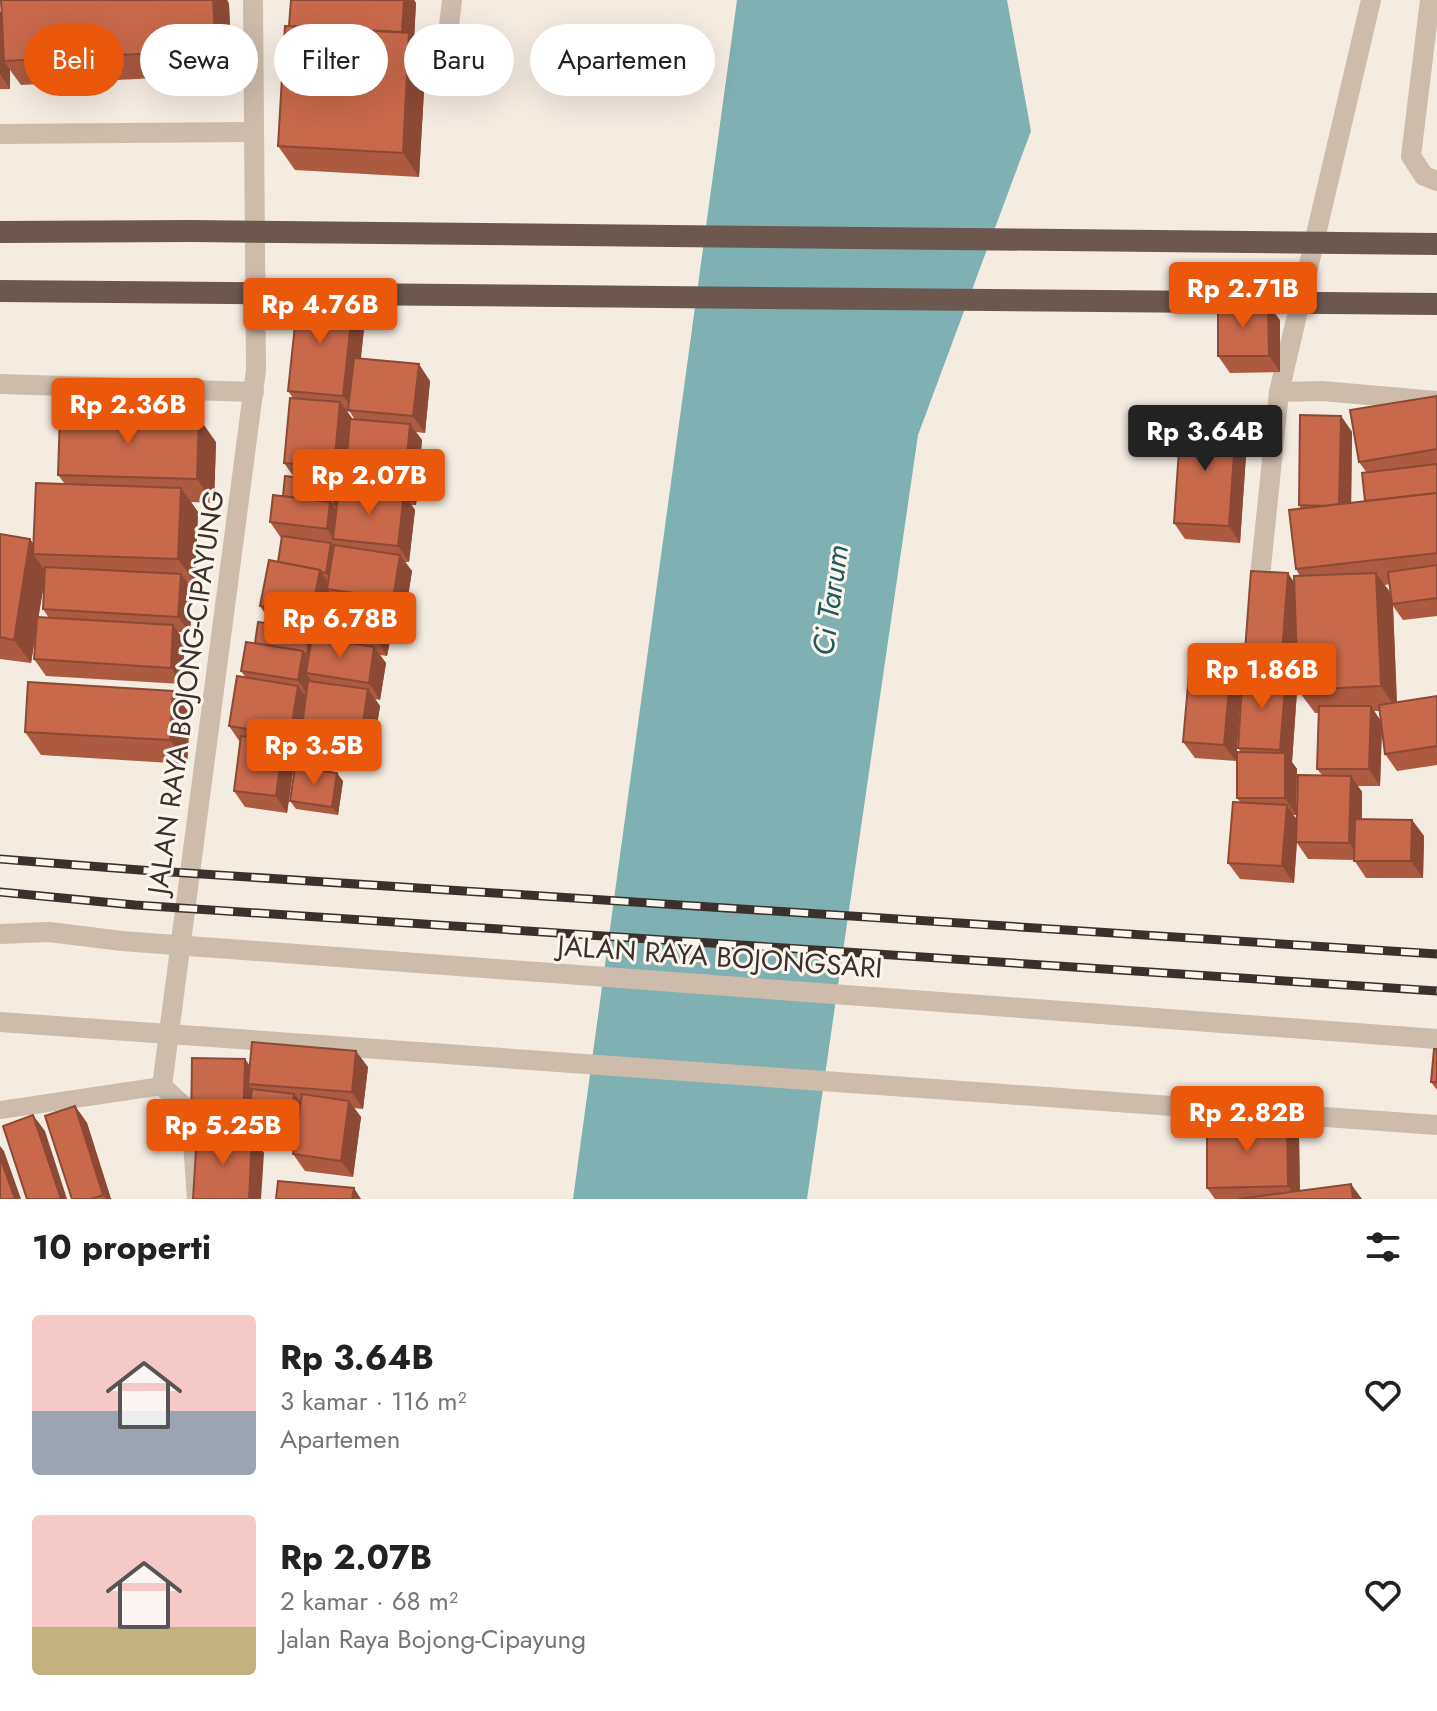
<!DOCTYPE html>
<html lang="id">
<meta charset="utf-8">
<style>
:root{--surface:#fff;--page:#f2f2f2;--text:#222;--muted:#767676;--accent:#ea580c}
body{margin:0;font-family:Jost,sans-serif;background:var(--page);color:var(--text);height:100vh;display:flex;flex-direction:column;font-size:30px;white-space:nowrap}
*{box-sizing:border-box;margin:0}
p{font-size:26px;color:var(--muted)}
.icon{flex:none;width:44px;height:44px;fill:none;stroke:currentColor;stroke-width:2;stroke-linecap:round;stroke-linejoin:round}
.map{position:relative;height:1199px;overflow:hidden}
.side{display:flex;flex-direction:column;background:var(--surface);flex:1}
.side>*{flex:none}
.hud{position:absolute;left:24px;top:24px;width:800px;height:72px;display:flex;gap:16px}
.price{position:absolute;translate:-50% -68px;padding:0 18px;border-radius:8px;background:var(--accent);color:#fff;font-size:26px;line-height:52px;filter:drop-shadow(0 2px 4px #0008)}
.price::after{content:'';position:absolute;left:50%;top:48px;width:24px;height:18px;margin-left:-12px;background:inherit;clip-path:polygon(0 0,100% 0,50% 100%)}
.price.on{background:#222;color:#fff}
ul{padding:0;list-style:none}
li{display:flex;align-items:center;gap:24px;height:200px;padding:0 32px}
li span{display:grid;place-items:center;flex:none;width:224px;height:160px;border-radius:8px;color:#555}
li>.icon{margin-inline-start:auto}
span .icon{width:96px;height:96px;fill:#fffc;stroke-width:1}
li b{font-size:34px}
h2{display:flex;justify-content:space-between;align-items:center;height:96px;padding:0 32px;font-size:34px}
.tag{padding:0 28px;border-radius:36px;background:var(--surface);box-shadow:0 8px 32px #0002;font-size:28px;line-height:72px}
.tag.on{background:var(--accent);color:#fff}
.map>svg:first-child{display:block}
.water{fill:#7fb0b2}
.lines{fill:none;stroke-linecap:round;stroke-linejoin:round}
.service{stroke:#cdbbac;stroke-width:18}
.minor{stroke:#cdbbac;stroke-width:20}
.tertiary{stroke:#cdbbac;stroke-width:20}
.trunk{stroke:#6c584f;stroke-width:22}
.rail-casing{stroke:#3b302b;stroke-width:9}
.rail{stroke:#fbf5ee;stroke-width:6;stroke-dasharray:18;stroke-linecap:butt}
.wall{fill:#ac5a40;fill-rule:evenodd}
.shaded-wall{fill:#8c4a34}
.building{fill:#c8694b;stroke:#8c4a34;stroke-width:2}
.labels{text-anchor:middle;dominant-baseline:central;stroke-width:6;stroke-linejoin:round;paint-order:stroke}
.street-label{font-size:28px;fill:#3b302b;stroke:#fbf5ee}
.water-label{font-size:30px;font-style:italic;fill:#1f5a5e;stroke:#fbf5ee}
</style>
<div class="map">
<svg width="1437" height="1199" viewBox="0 0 1437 1199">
<rect width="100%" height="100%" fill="#f4ebe1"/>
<!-- water -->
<path class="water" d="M737 0H1007L1031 131 918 435 807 1199H573Z"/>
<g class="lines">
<!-- service -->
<path class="service" d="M0 1110 162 1086"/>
<!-- minor -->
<g class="minor">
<path d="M1430 0 1411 156 1424 176 1437 181"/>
<path d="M448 34 452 0"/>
<path d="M0 134 254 132"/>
<path d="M0 384 254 392"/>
<path d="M1279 392 1322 391 1437 401"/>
<path d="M1258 596 1279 392 1371 0"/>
</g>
<!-- tertiary -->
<g class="tertiary">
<path d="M0 934 49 932 122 941 1437 1039"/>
<path d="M0 1022 1437 1125"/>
<path d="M197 1199 192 1128 186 1108 162 1086 256 370 253 0"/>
</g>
<!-- trunk -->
<g class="trunk">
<path d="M0 232 192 231 1437 244"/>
<path d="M0 291 1437 304"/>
</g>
<defs>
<g id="rail">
<path d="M0 859 140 870 1437 954"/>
<path d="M0 892 135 905 1437 991"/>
</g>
</defs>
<!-- rail casing -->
<use href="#rail" class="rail-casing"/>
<!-- rail -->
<use href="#rail" class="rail"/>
</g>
<!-- wall -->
<g class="wall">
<path d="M0 0H227L229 4 232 74 21 85 10 70V89H0V11L2 14Z"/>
<path d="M291 0H414L416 3 414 39 426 56 419 177 295 170 278 146Z"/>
<path d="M353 302 365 319 361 358 430 381 425 433 416 432 422 440 416 505H411L415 510 409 562H405L412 571 405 616 389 613 394 620 387 656 380 655 386 663 380 700 375 699 380 706 373 750 313 742 305 731 302 752 289 750 295 758 287 813 245 807 234 791 240 742 229 726 246 678 241 671 255 643 288 626 271 623 260 606 278 562 281 538 270 522 294 477 284 463 293 398 288 391ZM347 411 350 412 355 420 352 419ZM338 483H345L348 488H341ZM311 630 318 632 322 638 316 637Z"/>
<path d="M1280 320V372L1230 373 1218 356Z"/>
<path d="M1437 396V616L1403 620 1393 606 1397 702 1437 696V765L1397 771 1385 754 1382 729 1380 786H1358L1362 792V819L1412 820 1424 836 1423 878H1366L1354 860 1308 859 1297 843 1294 883 1240 879 1228 863 1240 802 1237 798 1241 752 1238 748 1250 672 1244 664 1288 573 1294 583 1300 576 1296 569 1301 509 1299 505 1341 416 1352 432 1351 503 1365 501 1367 473 1359 462ZM1390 584 1391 593 1385 585ZM1296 631 1298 690 1315 713H1319L1317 769 1322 775 1297 819 1293 815H1296L1297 769 1292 762 1297 691 1291 682H1293ZM1374 711H1380L1381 721Z"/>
<path d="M1236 424 1247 441 1240 543 1185 539 1174 523Z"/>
<path d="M216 442 214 503 191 502 198 512 195 583H187L193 591 190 633 178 632 185 642 182 684 46 676 34 659 35 636 31 663 0 659V534L33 543 65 484 58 475ZM45 578 43 609 49 618 38 617Z"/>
<path d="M1230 677 1241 693 1236 761 1195 758 1183 742Z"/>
<path d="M190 714 187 764 41 755 25 732Z"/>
<path d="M343 781 338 815 296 809 290 801Z"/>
<path d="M1437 1049V1090L1431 1082Z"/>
<path d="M245 1059 250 1066 368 1067 363 1109 354 1108 361 1117 353 1177 305 1171 293 1154 294 1148 259 1144 255 1139V1140L264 1153 197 1138 191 1129Z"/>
<path d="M75 1106 87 1123 111 1199H72Z"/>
<path d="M1287 1120 1299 1136 1300 1191 1362 1199H1215L1207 1188Z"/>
</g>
<!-- shaded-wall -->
<g class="shaded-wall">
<path d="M213 0H227L229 4 232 74 216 50Z"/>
<path d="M404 0H414L416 3 414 39 426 56 419 177 403 153 402 33Z"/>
<path d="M0 11 8 23 4 61 10 70V89L0 74Z"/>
<path d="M353 302 365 319 355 411 354 410 343 396Z"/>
<path d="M1268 304 1280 320V372L1269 356Z"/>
<path d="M419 364 430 381 425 433 413 416Z"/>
<path d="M340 402 352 418 345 483 334 467Z"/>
<path d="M1341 416 1352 432 1351 522 1339 506Z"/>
<path d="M199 418 216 442 214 503 197 479Z"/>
<path d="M410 424 422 440 416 505 404 489Z"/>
<path d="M1236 424 1247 441 1240 543 1229 526Z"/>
<path d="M337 482 343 490 340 512 334 504Z"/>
<path d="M181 488 198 512 195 583 178 559Z"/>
<path d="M404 494 415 510 409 562 398 546Z"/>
<path d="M330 502 342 518 334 539 327 529Z"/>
<path d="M30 539 41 554H33L46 572 31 663 14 640Z"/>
<path d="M331 543 337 551 332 581 326 573Z"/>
<path d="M400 555 412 571 405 616 393 599Z"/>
<path d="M320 570 331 587 327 589 330 593 323 631 321 630 311 616Z"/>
<path d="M1288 573 1299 590 1293 682 1281 666Z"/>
<path d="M1376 573 1393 597 1392 604 1393 606 1397 710 1381 686Z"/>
<path d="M181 574 193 591 190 633 178 617Z"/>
<path d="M382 604 394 620 387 656 376 639Z"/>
<path d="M173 625 185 642 182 684 171 668Z"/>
<path d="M310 629 316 637 313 662 307 654Z"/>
<path d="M374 647 386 663 380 700 369 683Z"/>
<path d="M303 651 315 668 306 673 312 682 309 697 298 680Z"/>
<path d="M1286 675 1297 691 1292 762 1297 769 1296 815 1285 798V758L1280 750Z"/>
<path d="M1230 677 1241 693 1236 761 1224 745Z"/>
<path d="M298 686 310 702 302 726 305 731 302 752 290 736Z"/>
<path d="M368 689 380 706 373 750 361 734Z"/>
<path d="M173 691 190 714 187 764 170 740Z"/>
<path d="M1371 706 1382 723 1380 786 1369 769Z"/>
<path d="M283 742 295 758 287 813 276 796Z"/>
<path d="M337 773 343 781 338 815 332 807Z"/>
<path d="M1351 776 1362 792 1361 860 1349 843Z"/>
<path d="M1287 805 1298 822 1294 883 1282 866Z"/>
<path d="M1412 820 1424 836 1423 878 1411 861Z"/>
<path d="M356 1051 368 1067 363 1109 352 1092Z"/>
<path d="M245 1059 256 1076 248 1084 256 1095 247 1128 264 1153 261 1199H249L252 1142 243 1130Z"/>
<path d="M294 1094 306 1110 301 1149 290 1132Z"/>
<path d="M349 1101 361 1117 353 1177 341 1161Z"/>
<path d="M75 1106 87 1123 111 1199H106L103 1195Z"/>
<path d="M33 1115 45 1131 67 1199H61Z"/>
<path d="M1287 1120 1299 1136 1300 1199H1297L1288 1186Z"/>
<path d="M0 1146 4 1151 21 1199H15L0 1157Z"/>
<path d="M1351 1184 1362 1199H1353Z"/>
<path d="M354 1188 361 1199H352Z"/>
</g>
<!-- building -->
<g class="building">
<path d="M1 0H213L216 50 4 61Z"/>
<path d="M291 0H404L402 32 289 26Z"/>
<path d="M285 26 409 33 403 153 278 146Z"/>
<path d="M298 297 353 302 343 396 288 391Z"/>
<path d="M1218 304H1268L1269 356H1218Z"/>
<path d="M354 358 419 364 413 416 348 410Z"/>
<path d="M1437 396V449L1359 462 1350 410Z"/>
<path d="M290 398 340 402 334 467 284 463Z"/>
<path d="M60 414 199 418 197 479 58 475Z"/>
<path d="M1300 415 1341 416 1339 504 1326 506 1299 505Z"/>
<path d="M350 419 410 424 404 489 345 484Z"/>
<path d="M1181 420 1236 424 1229 526 1174 523Z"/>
<path d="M1437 464V493L1365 501 1362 473Z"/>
<path d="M285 476 337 482 334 504H332L330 502 283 496Z"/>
<path d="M36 483 181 488 178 559 33 554Z"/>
<path d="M339 488 404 494 398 546 333 539Z"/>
<path d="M1437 493V553L1296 569 1289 510Z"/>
<path d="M273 495 330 502 327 529 270 522Z"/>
<path d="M0 534 30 539 14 640 0 637Z"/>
<path d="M282 536 331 543 326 573 321 572 320 570 278 562Z"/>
<path d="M334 545 400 555 393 599 327 589Z"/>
<path d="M269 560 320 570 311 616 260 606Z"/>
<path d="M1437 565V598L1392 604 1388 572Z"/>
<path d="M45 567 181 574 178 617 43 609Z"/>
<path d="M1251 571 1288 573 1281 666 1244 664Z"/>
<path d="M1376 573 1381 686 1298 690 1294 576Z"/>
<path d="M323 593 382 604 376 639 316 630Z"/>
<path d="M37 617 173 625 171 668 34 659Z"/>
<path d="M258 622 310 629 307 654 303 653V651L255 643Z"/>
<path d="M312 637 374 647 369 683 306 673Z"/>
<path d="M246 642 303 651 298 680 241 671Z"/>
<path d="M1243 672 1286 675 1280 750 1238 748Z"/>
<path d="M1189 674 1230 677 1224 745 1183 742Z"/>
<path d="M237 676 298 686 290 736 229 726Z"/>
<path d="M308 681 368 689 361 734 302 726Z"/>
<path d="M28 682 173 691 170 740 25 732Z"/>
<path d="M1437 696V746L1385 754 1379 705Z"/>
<path d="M1319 706H1371L1369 769H1317Z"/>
<path d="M241 736 283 742 276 796 234 791Z"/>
<path d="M1237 752 1285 753V798H1237Z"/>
<path d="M295 767 337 773 332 807 290 801Z"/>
<path d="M1298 775 1351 776 1349 843 1296 842Z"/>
<path d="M1233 802 1287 805 1282 866 1228 863Z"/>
<path d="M1355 819 1412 820 1411 861H1354Z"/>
<path d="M252 1042 356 1051 352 1092 248 1084Z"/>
<path d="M1434 1049H1437V1082H1431Z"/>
<path d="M192 1058 245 1059 243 1130 191 1129Z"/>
<path d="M252 1089 294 1094 290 1132 247 1128Z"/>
<path d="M302 1094 349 1101 341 1161 293 1154Z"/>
<path d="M75 1106 103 1195 91 1199H72L45 1116Z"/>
<path d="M33 1115 61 1199H27L3 1126Z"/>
<path d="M1287 1120 1288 1186 1207 1188V1122Z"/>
<path d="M197 1134 252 1137 249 1199H193Z"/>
<path d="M0 1157 15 1199H0Z"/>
<path d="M278 1181 354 1188 352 1199H276Z"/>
<path d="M1351 1184 1353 1199H1238Z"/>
</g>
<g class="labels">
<!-- street labels -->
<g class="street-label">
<text transform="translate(186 692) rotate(-82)">JALAN RAYA BOJONG-CIPAYUNG</text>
<text transform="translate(720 957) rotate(4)">JALAN RAYA BOJONGSARI</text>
</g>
<!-- water labels -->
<g class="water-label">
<text transform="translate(830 600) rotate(-82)">Ci Tarum</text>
</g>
</g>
</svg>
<b class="price" style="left:1243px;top:330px">Rp 2.71B</b>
<b class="price" style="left:320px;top:346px">Rp 4.76B</b>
<b class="price" style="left:128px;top:446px">Rp 2.36B</b>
<b class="price on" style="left:1205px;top:473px">Rp 3.64B</b>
<b class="price" style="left:369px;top:517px">Rp 2.07B</b>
<b class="price" style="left:340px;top:660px">Rp 6.78B</b>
<b class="price" style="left:1262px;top:711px">Rp 1.86B</b>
<b class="price" style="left:314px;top:787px">Rp 3.5B</b>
<b class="price" style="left:1247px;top:1154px">Rp 2.82B</b>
<b class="price" style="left:223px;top:1167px">Rp 5.25B</b>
<div class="hud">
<a class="tag on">Beli</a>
<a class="tag">Sewa</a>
<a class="tag">Filter</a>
<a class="tag">Baru</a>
<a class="tag">Apartemen</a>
</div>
</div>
<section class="side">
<h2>10 properti<svg class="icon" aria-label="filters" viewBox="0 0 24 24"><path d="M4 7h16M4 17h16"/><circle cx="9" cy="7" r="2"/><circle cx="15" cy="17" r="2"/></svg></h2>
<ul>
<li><span style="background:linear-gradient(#f6c9c9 60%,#9aa5b1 0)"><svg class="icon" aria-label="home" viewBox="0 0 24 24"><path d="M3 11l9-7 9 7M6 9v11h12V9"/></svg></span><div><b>Rp 3.64B</b><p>3 kamar · 116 m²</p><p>Apartemen</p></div><svg class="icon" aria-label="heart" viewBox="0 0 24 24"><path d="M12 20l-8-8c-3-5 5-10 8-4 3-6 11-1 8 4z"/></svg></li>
<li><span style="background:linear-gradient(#f6c9c9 70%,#c2b280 0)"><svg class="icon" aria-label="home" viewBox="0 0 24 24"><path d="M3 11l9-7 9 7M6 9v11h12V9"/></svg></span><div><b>Rp 2.07B</b><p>2 kamar · 68 m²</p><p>Jalan Raya Bojong-Cipayung</p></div><svg class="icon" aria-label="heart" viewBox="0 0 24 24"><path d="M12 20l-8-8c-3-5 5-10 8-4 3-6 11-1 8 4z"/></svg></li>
</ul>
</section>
